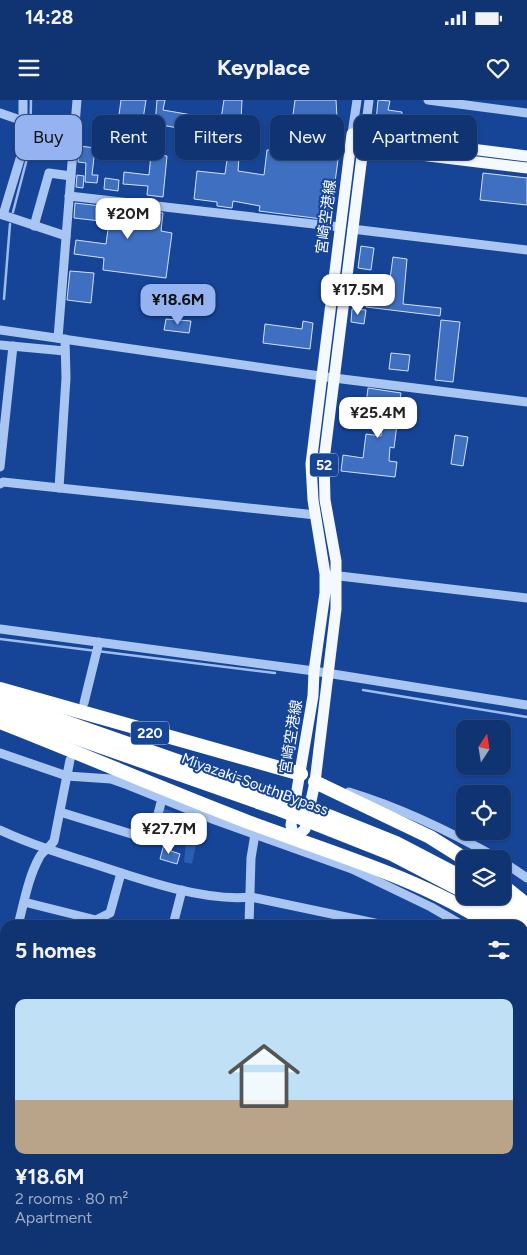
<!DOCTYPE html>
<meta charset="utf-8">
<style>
:root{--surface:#103472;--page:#1e3f7a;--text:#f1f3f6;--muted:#9caac4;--line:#304f84;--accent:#95b2f1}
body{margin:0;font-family:Figtree,"Noto Sans JP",sans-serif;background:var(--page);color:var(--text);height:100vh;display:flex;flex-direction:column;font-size:19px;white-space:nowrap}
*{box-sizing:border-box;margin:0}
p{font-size:16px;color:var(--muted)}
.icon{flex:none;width:28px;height:28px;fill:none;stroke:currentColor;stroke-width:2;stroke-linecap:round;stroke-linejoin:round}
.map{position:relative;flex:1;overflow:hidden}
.drawer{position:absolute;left:0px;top:820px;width:528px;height:335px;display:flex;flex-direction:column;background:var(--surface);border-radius:15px 15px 0 0;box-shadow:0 1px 4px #0004,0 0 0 1px var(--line)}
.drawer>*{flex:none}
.guide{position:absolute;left:15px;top:15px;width:498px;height:45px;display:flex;gap:10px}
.needle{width:32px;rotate:12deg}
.fabs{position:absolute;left:456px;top:620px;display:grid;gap:10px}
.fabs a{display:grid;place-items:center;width:55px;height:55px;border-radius:10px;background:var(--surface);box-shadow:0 1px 4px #0004,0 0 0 1px var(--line);font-size:25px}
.price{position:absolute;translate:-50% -42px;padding:0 11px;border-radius:10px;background:#fff;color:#222;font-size:16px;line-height:32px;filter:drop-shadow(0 1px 2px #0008)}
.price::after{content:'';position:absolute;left:50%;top:30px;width:15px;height:11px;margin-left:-8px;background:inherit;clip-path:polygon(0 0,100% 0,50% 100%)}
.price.active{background:var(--accent);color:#111}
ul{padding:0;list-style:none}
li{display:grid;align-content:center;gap:10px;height:265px;padding:0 15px}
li+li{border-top:1px solid var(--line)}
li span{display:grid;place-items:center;height:155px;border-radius:10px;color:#555}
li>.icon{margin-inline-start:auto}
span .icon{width:90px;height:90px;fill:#fffc;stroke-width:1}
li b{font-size:21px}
h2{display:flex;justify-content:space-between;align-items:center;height:60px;padding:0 15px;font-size:21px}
.chip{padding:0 18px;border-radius:10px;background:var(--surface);box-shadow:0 1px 4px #0004,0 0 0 1px var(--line);font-size:18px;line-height:45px}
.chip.active{background:var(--accent);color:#111}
.status{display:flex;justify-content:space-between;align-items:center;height:35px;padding:0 25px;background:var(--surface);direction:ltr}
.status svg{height:14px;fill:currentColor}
header{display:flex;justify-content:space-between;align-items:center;height:65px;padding:0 15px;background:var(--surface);font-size:22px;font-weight:700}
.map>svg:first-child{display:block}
.green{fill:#295eb6}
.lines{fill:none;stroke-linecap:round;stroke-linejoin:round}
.stream{stroke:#9cbef4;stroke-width:2.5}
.building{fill:#3e6fc0;stroke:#d1e1fc}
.minor{stroke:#a9c5f2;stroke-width:9}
.major{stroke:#f4f8ff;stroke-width:11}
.highway{stroke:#fff;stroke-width:14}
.highway-bridge{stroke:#fff;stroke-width:14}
.labels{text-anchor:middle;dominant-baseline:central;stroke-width:4;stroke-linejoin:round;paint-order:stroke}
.shield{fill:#164598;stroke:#b9c7e0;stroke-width:1}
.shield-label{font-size:14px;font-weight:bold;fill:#fff}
.street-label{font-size:15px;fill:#fff;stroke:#164598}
</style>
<div class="status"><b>14:28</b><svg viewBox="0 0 49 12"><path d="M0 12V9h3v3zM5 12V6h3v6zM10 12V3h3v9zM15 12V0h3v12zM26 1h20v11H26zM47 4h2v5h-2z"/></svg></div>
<header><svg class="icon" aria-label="menu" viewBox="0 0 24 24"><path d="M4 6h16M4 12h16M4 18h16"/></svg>Keyplace<svg class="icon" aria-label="heart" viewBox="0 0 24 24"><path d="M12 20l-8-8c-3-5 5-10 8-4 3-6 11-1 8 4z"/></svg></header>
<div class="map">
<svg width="527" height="1155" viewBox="0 0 527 1155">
<rect width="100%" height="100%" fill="#164598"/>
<!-- green -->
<path class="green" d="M165 709 201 721 192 764 184 762 186 743 156 737 162 710Z"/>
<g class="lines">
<!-- stream -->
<g class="stream">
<path d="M13 112 30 47 31 0"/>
<path d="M4 199 10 124"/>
<path d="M0 539 275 573"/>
<path d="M363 590 527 617"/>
</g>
</g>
<!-- building -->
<g class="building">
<path d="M121 0H146L138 51 131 50 134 25 118 22Z"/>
<path d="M157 0H165L163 10 192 15 190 30 155 24Z"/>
<path d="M224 0H242L241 22 236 21 232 43H240L238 71 264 75 267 50 288 51 295 0H336L339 52 330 120 259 111 260 106 233 101 232 108 217 106V102L194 99 197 71 225 74 228 53 198 50 200 40 217 43Z"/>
<path d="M378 0 390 1 388 10 402 12 401 24 376 21Z"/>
<path d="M100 25 114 27 112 46H115L114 56 96 53Z"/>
<path d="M80 46 95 48 92 75H98L97 83 85 82 86 63 78 62Z"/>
<path d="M151 54 167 56 163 97 147 95 148 86 123 84 124 72 149 75Z"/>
<path d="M483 73 527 78V105L480 100Z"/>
<path d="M77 75 84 76 83 88 76 87Z"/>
<path d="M105 78 119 80 118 91 104 89Z"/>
<path d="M75 103 163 113 161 131 172 133 166 178 103 170 104 158 74 154 76 140 106 144 109 122 74 118Z"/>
<path d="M361 146 374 148 371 170 358 168Z"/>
<path d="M393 157 407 159 403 204 441 208 440 216 366 207 370 177 390 179Z"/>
<path d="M70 171 94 173 91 203 67 200Z"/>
<path d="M352 209 366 210 364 224 351 222Z"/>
<path d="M166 219 191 221 189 233 164 230Z"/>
<path d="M441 220 460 222 453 282 435 280Z"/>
<path d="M303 221 313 223 310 249 263 243 265 224 302 229Z"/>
<path d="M391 253 410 255 408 271 389 269Z"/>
<path d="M368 288 401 293 394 348 390 347 389 361 397 362 395 377 341 371 343 355 363 358 366 334 381 336 384 308 366 305Z"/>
<path d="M455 335 468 337 463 366 451 364Z"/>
<path d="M164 744 172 747 171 751 180 754 177 764 160 759Z"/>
</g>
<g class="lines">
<!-- minor -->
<g class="minor">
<path d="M428 0 527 13"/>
<path d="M0 13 23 21"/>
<path d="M352 34 357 0"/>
<path d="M351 46 363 48 369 0"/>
<path d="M69 96 340 127"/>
<path d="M0 114 66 136"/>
<path d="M3 115 23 49V0"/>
<path d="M34 126 49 73 71 76"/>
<path d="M352 129 527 150"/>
<path d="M0 230 334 278 527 302"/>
<path d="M58 238 77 0"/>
<path d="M0 245 65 251"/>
<path d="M0 367 13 246"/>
<path d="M0 384 3 382 316 415"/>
<path d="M59 388 66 278 65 239"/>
<path d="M331 475 527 498"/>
<path d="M0 529 314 571 527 605"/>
<path d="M84 603 99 542"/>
<path d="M0 653 67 676 111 679 128 685 215 720 352 769 431 807 462 825"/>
<path d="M349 692C402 708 451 732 499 759"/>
<path d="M60 712 151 740 162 699"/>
<path d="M0 730C30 744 62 754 94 764 139 779 204 802 251 797L384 825"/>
<path d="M502 761 527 778"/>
<path d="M24 802 96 820 110 813 121 773"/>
<path d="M18 825C24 803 28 778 39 758 42 751 49 749 54 741L70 660"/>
<path d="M173 825 182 790"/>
<path d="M249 825 251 758 255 734"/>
<path d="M522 873 527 876"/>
<path d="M0 905 5 880"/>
<path d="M0 1151 17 1155"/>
<path d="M221 1155 224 1150"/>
<path d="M449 1155V1150"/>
</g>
<!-- major -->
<path class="major" d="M527 56 352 34 311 364 313 400 325 474V493L314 571 313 596 291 725 294 739 305 729 315 682 336 509V461L325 400 324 360 363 48 527 68"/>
<!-- highway -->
<g class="highway">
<path d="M0 589 301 674"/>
<path d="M0 599 286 699"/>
<path d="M0 611 281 710"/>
<path d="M0 622C82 654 162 689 243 720 324 751 419 777 491 825"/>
<path d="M315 682 430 737 465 759"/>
<path d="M502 785 527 805"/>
<path d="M470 796 512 825"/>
<path d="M494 796 527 820"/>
<path d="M522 834 527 837"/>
<path d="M522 847 527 851"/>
</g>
<!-- highway-bridge -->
<g class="highway-bridge">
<path d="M286 699 396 743 465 779"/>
<path d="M281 710 392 754 463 791"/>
</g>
</g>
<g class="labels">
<!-- shield labels -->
<g class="shield">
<rect x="310" y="353.5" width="28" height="23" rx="4"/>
<rect x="131" y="621.5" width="38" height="23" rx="4"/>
</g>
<g class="shield-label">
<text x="324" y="365">52</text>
<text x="150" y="633">220</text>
</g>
<!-- street labels -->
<g class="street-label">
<text transform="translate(326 117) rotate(-83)">宮崎空港線</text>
<text transform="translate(291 637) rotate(-81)">宮崎空港線</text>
<text transform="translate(255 684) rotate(20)">Miyazaki-South Bypass</text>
</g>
</g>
</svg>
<div class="fabs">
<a><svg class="needle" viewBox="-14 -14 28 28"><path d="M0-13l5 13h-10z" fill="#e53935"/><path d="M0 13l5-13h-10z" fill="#9caac4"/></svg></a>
<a><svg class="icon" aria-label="locate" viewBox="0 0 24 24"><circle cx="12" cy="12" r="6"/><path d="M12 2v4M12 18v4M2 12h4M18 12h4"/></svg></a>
<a><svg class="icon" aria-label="layers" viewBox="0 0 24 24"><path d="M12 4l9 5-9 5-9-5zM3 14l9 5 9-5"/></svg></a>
</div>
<b class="price" style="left:128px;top:140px">¥20M</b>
<b class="price" style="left:358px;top:216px">¥17.5M</b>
<b class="price active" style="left:178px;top:226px">¥18.6M</b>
<b class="price" style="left:378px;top:339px">¥25.4M</b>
<b class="price" style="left:169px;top:755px">¥27.7M</b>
<div class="guide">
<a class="chip active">Buy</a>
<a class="chip">Rent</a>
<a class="chip">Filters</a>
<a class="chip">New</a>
<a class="chip">Apartment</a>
</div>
<section class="drawer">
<h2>5 homes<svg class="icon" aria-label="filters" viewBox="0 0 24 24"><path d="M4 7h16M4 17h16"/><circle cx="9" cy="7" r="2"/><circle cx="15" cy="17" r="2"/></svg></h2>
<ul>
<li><span style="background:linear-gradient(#bfe0f5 65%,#b9a48a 0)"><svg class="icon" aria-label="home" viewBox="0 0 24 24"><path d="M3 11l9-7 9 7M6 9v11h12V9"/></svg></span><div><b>¥18.6M</b><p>2 rooms · 80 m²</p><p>Apartment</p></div></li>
</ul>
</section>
</div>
